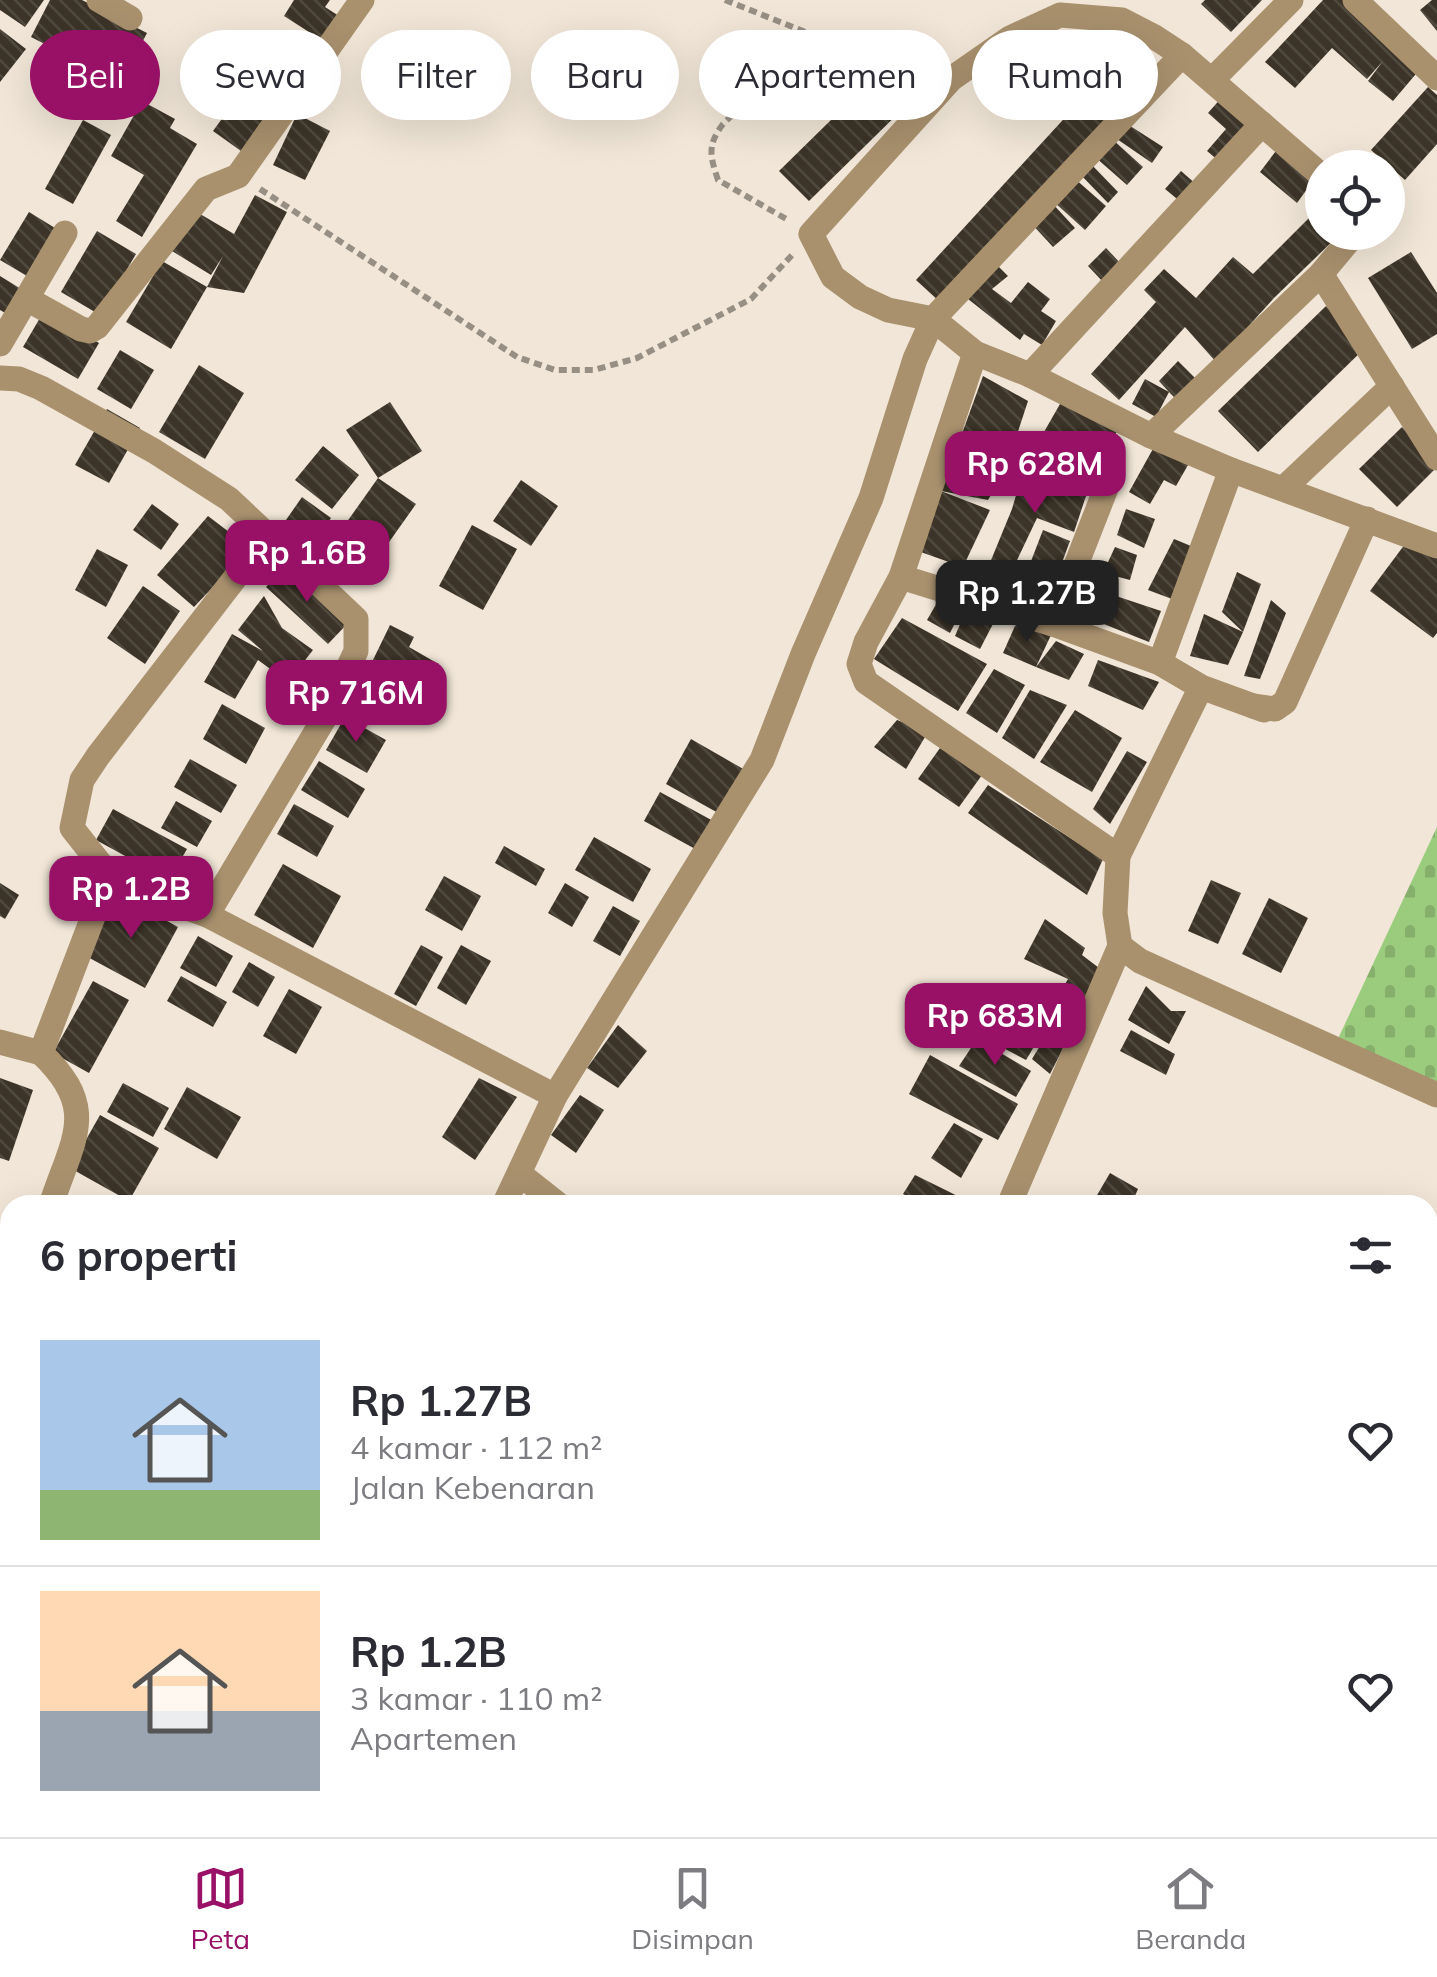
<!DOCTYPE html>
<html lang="id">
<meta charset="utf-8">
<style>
:root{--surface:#fff;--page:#f7f7f7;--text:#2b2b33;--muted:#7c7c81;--line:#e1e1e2;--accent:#981166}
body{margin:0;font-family:Mulish,sans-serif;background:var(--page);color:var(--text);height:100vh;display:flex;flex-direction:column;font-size:38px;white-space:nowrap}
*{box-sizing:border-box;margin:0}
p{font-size:32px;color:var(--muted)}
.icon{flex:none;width:55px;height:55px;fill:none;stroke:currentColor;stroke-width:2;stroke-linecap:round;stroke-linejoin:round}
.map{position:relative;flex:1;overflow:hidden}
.side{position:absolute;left:0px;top:1195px;width:1438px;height:642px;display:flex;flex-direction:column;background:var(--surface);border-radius:30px 30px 0 0;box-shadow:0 10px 40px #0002}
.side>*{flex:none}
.banner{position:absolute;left:30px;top:30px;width:1378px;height:90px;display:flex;gap:20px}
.buttons{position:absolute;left:1305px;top:150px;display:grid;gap:20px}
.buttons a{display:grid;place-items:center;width:100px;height:100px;border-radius:50%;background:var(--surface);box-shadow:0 10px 40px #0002;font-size:50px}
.price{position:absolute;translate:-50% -85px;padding:0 22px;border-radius:20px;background:var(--accent);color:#fff;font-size:32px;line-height:65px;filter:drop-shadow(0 2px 5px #0008)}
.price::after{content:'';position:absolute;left:50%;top:60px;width:30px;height:22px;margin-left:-15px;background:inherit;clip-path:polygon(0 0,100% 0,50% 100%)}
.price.selected{background:#222;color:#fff}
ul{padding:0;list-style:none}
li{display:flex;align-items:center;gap:30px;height:250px;padding:0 40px}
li+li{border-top:2px solid var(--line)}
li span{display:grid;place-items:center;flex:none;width:280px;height:200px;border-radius:0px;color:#555}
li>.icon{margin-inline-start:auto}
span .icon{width:120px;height:120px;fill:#fffc;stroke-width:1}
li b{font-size:42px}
h2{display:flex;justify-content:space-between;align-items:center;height:120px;padding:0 40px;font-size:42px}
.tag{padding:0 35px;border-radius:45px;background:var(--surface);box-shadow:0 10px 40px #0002;font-size:35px;line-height:90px}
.tag.selected{background:var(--accent);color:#fff}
.dock{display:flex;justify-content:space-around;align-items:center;height:140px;border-top:2px solid var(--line);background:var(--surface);font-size:28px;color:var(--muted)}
.dock a{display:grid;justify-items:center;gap:5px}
.dock .selected{color:var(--accent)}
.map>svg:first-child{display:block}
.cemetery{fill:url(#cemetery-stones)}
.building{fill:url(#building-back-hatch)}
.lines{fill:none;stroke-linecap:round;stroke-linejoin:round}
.path{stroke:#978f84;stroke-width:6;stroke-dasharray:8 5;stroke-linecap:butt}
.minor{stroke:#a9916e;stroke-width:25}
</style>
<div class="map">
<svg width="1437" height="1837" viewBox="0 0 1437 1837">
<defs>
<pattern id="cemetery-stones" width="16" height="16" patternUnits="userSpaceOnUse" patternTransform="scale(2.5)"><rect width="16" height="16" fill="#9bcc7d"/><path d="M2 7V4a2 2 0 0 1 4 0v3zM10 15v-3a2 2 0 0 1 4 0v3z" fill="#86af6c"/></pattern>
<pattern id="building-back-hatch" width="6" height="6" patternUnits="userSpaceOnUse" patternTransform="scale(2.5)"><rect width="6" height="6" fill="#3c3428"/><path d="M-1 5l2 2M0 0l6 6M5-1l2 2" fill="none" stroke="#50493e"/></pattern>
</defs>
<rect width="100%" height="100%" fill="#f1e6d7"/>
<!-- cemetery -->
<path class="cemetery" d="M1437 827V1085L1336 1043Z"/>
<!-- building -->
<g class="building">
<path d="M0 0H44L25 27 0 10Z"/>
<path d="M50 0H82L147 33 121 83 31 37Z"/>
<path d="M294 0H330L325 7 339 16 323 41 284 16Z"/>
<path d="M1205 0H1262L1231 32 1201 4Z"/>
<path d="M1323 0H1344L1421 68 1393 101 1368 81 1383 61 1367 79 1332 48 1295 88 1265 62Z"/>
<path d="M1432 0H1437V31L1420 10Z"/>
<path d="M0 29 26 49 0 82Z"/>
<path d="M1128 49 1151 71 940 302 916 280Z"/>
<path d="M885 67 915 97 809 201 779 171Z"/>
<path d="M259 68 287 88 241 151 213 131Z"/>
<path d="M1428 87 1437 95V144L1405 180 1371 150Z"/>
<path d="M1223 96 1253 123 1219 161 1207 151 1226 129 1208 113Z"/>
<path d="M142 101 175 119 170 128 197 144 142 237 116 221 144 175 111 156Z"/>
<path d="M297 114 330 131 305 180 273 165Z"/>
<path d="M83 120 111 135 73 204 45 189Z"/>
<path d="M1124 122 1163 147 1152 163 1114 137Z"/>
<path d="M1111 138 1143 167 1127 185 1095 157Z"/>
<path d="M1279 147 1315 178 1297 203 1260 172Z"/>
<path d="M1089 162 1118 192 1108 203 1078 172Z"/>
<path d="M1181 171 1197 185 1182 203 1165 189Z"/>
<path d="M1074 178 1106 206 1085 230 1053 201Z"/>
<path d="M255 195 287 212 244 293 207 287 223 256 211 275 172 251 195 211 234 234Z"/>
<path d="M1052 203 1075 228 1053 247 1030 222Z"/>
<path d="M1322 205V232H1342L1274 298 1216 362 1185 327 1119 400 1091 374 1156 302 1144 290 1164 269 1196 298 1233 257 1253 274Z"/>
<path d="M29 212 55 228 27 276 0 260Z"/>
<path d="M97 231 136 254 100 315 61 292Z"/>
<path d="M1106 248 1123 266 1105 284 1088 266Z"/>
<path d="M1411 252 1437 293V334L1412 349 1368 278Z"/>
<path d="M162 261 207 287 171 349 126 322Z"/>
<path d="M995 263 1008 276 992 289 1011 303 1028 282 1050 299 1041 311 1056 321 1042 345 1024 334 1020 340 963 295Z"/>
<path d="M0 276 21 289 7 314 0 310Z"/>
<path d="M1326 306 1366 347 1258 452 1218 411Z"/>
<path d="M44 311 99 343 78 379 23 347Z"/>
<path d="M120 350 154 370 131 409 97 389Z"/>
<path d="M1178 361 1200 383 1180 403 1169 392 1156 417 1132 404 1145 379 1169 392 1159 381Z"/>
<path d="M199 365 244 393 205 459 159 432Z"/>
<path d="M983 376 1028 401 1005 471 988 500 941 491Z"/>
<path d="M1064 397 1119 428 1099 463 1044 432Z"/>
<path d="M390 402 422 451 378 478 346 430Z"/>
<path d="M107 409 140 428 109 483 75 465Z"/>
<path d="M1402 427 1437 463V467L1397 507 1359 469Z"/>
<path d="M323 446 359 475 332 509 295 480Z"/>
<path d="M1154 447 1188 465 1176 486 1164 480 1150 504 1129 492Z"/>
<path d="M1024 468 1087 493 1074 532 1037 518 1008 579 987 570 1012 509Z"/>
<path d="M378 478 416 504 365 576 327 550Z"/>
<path d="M521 480 558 506 531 546 493 521Z"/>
<path d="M941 491 990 510 963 567 915 550Z"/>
<path d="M302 497 331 518 308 550 279 530Z"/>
<path d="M152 504 179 524 161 550 133 530Z"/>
<path d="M1126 509 1155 519 1144 548 1117 535Z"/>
<path d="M208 516 250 548 194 607 157 575Z"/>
<path d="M472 525 517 549 483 610 439 586Z"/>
<path d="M1043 530 1070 541 1051 592 1023 582Z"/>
<path d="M1411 536 1437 556V633L1433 638 1370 591Z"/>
<path d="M1174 539 1191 546 1172 599 1148 590Z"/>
<path d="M1115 547 1137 555 1130 580 1103 573Z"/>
<path d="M97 549 128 565 106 607 75 590Z"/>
<path d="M286 565 348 623 328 644 266 587Z"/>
<path d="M1237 572 1261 584 1243 632 1222 612Z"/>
<path d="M143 586 180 611 145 664 107 638Z"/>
<path d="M1104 592 1161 611 1149 642 1091 619Z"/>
<path d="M264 596 282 628 313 650 288 682 258 660 235 699 204 682 232 634 263 651 238 630Z"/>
<path d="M1271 600 1286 613 1260 679 1244 676Z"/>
<path d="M938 601 962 609 950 633 927 620Z"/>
<path d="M967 608 995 620 980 649 955 636Z"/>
<path d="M1204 614 1243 632 1228 665 1190 656Z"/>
<path d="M902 618 987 664 958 711 874 659Z"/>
<path d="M390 625 414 637 409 647 435 662 407 713 381 699 396 674 372 662Z"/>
<path d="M1015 626 1051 635 1036 667 1003 653Z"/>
<path d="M1056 641 1084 654 1069 680 1036 667Z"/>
<path d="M1098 660 1159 682 1143 710 1088 686Z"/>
<path d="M994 669 1025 685 997 733 966 713Z"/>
<path d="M1030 690 1067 705 1034 759 1002 738Z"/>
<path d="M222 704 265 728 246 764 203 739Z"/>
<path d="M1075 710 1122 738 1092 792 1040 762Z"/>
<path d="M345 717 386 740 367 773 326 750Z"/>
<path d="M897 720 914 726 925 737 906 769 874 747Z"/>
<path d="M691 739 745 770 720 814 666 784Z"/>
<path d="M940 748 982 775 959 807 918 779Z"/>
<path d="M1127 751 1147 762 1110 824 1093 809Z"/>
<path d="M190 759 237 785 221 813 174 787Z"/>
<path d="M319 761 365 789 348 818 301 790Z"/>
<path d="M988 785 1103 859 1087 895 968 813Z"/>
<path d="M660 792 715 822 699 851 644 821Z"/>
<path d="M176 801 212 821 197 847 161 828Z"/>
<path d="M294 804 334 826 317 857 277 834Z"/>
<path d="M113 809 187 849 169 880 96 840Z"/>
<path d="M594 837 651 869 633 902 575 870Z"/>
<path d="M504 846 545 869 536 886 495 863Z"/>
<path d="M283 864 341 896 313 948 254 915Z"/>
<path d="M444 876 481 896 462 931 425 910Z"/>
<path d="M1211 880 1241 893 1218 944 1188 931Z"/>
<path d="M0 883 19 895 5 919 0 916Z"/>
<path d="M565 883 589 897 572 927 548 913Z"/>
<path d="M118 894 178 927 145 988 84 955Z"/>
<path d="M1269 898 1308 918 1281 973 1242 954Z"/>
<path d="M613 906 640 921 620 956 593 941Z"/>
<path d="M1045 919 1085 948 1082 955 1103 971 1078 1020 1052 1007 1068 979 1024 959Z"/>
<path d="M198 936 233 956 216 987 180 968Z"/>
<path d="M421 945 443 957 416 1006 394 994Z"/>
<path d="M461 945 491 961 466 1005 437 988Z"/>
<path d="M249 962 275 977 258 1007 232 992Z"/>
<path d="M181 976 227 1002 213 1027 167 1001Z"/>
<path d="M93 981 129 1000 89 1073 53 1053Z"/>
<path d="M1146 986 1171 1011H1186L1169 1044 1128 1020Z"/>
<path d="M289 989 322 1007 296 1054 263 1036Z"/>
<path d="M1017 1000 1050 1020 1026 1060 992 1042Z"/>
<path d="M618 1025 647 1051 618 1088 587 1068Z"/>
<path d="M1052 1026 1069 1037 1050 1074 1032 1059Z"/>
<path d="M1131 1030 1175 1054 1166 1075 1120 1051Z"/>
<path d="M977 1039 1031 1071 1016 1097 959 1066Z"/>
<path d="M930 1055 1018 1104 998 1140 909 1094Z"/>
<path d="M0 1078 33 1090 9 1161 0 1158Z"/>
<path d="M479 1078 517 1097 475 1160 442 1137Z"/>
<path d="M123 1083 169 1108 153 1137 107 1112Z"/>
<path d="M187 1087 241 1117 217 1159 164 1129Z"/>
<path d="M580 1095 604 1110 576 1153 551 1135Z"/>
<path d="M100 1115 159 1148 129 1201 70 1168Z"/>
<path d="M954 1123 983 1139 961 1178 931 1158Z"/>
<path d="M1110 1173 1138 1189 1131 1205H1098L1093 1202Z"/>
<path d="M915 1175 976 1205H925L903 1194Z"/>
<path d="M10 1527V1563L0 1558V1545Z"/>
<path d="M0 1570 10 1576V1596L5 1606 0 1603Z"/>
<path d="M0 1677 10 1683V1722L0 1740Z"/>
<path d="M37 1828H83L78 1837H54Z"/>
<path d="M135 1828H204L198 1837H152Z"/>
<path d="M244 1828H322L316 1837H262Z"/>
</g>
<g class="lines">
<!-- path -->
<g class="path">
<path d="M725 0 813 35 723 124C707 145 710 156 718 180L788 220"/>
<path d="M813 35 926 71"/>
<path d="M260 189 517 357 555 370H594L637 358 751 299 794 253"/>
</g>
<!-- minor -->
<g class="minor">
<path d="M99 0 130 18"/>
<path d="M1355 0 1437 78"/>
<path d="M1212 80 1291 0"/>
<path d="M1322 176 1182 55 1153 36 1122 20 1060 15 1010 38 951 79 811 234 833 277 860 297 888 310 933 319 975 353 1030 375 1151 436 1231 470 1437 546"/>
<path d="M1356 232 1321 274 1437 458"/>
<path d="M27 299 81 329 90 331 97 327 206 189 238 176 362 0"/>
<path d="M0 344 65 233"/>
<path d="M975 353 901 577 866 642 859 664 866 682 1118 856 1115 913 1120 946 1140 961 1437 1095"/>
<path d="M1030 375 1262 124"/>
<path d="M0 378 19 379 41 388 154 451 229 499 356 619V651L325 717 207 915"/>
<path d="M1151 436 1321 274"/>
<path d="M1284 488 1392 386"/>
<path d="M901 577 1053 624 1160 663 1201 687 1264 710"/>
<path d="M1053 624 1112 473"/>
<path d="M1253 706 1275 709 1285 702 1367 519"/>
<path d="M1118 856 1201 687 1160 663 1231 470"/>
<path d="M109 875 72 828 82 780 98 756 269 534"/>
<path d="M0 1042 41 1053 109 875 142 892 207 915 555 1096"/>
<path d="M41 1053C100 1109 73 1138 51 1205"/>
<path d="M521 1175 559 1205"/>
<path d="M504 1205 555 1096 762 760 803 654 871 498 915 359 933 319 1182 55"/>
<path d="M1009 1205 1120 946"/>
<path d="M0 1507 10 1488"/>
<path d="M508 1828C546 1837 596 1837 634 1828"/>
<path d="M109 1837 114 1828"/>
</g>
</g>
</svg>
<div class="buttons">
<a><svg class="icon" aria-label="locate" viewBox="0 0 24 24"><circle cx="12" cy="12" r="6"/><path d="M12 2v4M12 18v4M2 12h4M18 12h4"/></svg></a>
</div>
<b class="price" style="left:1035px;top:516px">Rp 628M</b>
<b class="price" style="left:307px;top:605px">Rp 1.6B</b>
<b class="price selected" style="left:1027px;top:645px">Rp 1.27B</b>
<b class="price" style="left:356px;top:745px">Rp 716M</b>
<b class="price" style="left:131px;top:941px">Rp 1.2B</b>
<b class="price" style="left:995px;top:1068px">Rp 683M</b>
<div class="banner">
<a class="tag selected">Beli</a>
<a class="tag">Sewa</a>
<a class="tag">Filter</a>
<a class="tag">Baru</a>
<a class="tag">Apartemen</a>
<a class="tag">Rumah</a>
</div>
<section class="side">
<h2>6 properti<svg class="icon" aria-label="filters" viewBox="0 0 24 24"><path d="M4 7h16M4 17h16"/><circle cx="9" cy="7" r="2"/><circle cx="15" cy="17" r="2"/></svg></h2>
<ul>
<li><span style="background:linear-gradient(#a9c7e8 75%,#8fb573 0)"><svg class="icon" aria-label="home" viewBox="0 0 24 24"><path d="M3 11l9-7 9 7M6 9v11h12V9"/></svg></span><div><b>Rp 1.27B</b><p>4 kamar · 112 m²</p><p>Jalan Kebenaran</p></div><svg class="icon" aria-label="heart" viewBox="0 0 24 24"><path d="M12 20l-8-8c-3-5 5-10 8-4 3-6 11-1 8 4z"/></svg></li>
<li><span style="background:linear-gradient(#ffd9b3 60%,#9aa5b1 0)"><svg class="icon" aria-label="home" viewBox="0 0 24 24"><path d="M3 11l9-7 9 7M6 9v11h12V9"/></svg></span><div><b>Rp 1.2B</b><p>3 kamar · 110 m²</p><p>Apartemen</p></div><svg class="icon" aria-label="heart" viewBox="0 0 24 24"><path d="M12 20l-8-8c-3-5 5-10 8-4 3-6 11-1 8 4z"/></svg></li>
</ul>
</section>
</div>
<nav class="dock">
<a class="selected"><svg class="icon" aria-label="map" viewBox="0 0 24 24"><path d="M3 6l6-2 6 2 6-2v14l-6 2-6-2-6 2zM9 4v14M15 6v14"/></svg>Peta</a>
<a><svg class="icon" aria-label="saved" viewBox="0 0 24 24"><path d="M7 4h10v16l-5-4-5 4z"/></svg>Disimpan</a>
<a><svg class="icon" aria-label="home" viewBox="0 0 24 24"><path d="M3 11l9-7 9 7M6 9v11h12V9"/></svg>Beranda</a>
</nav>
